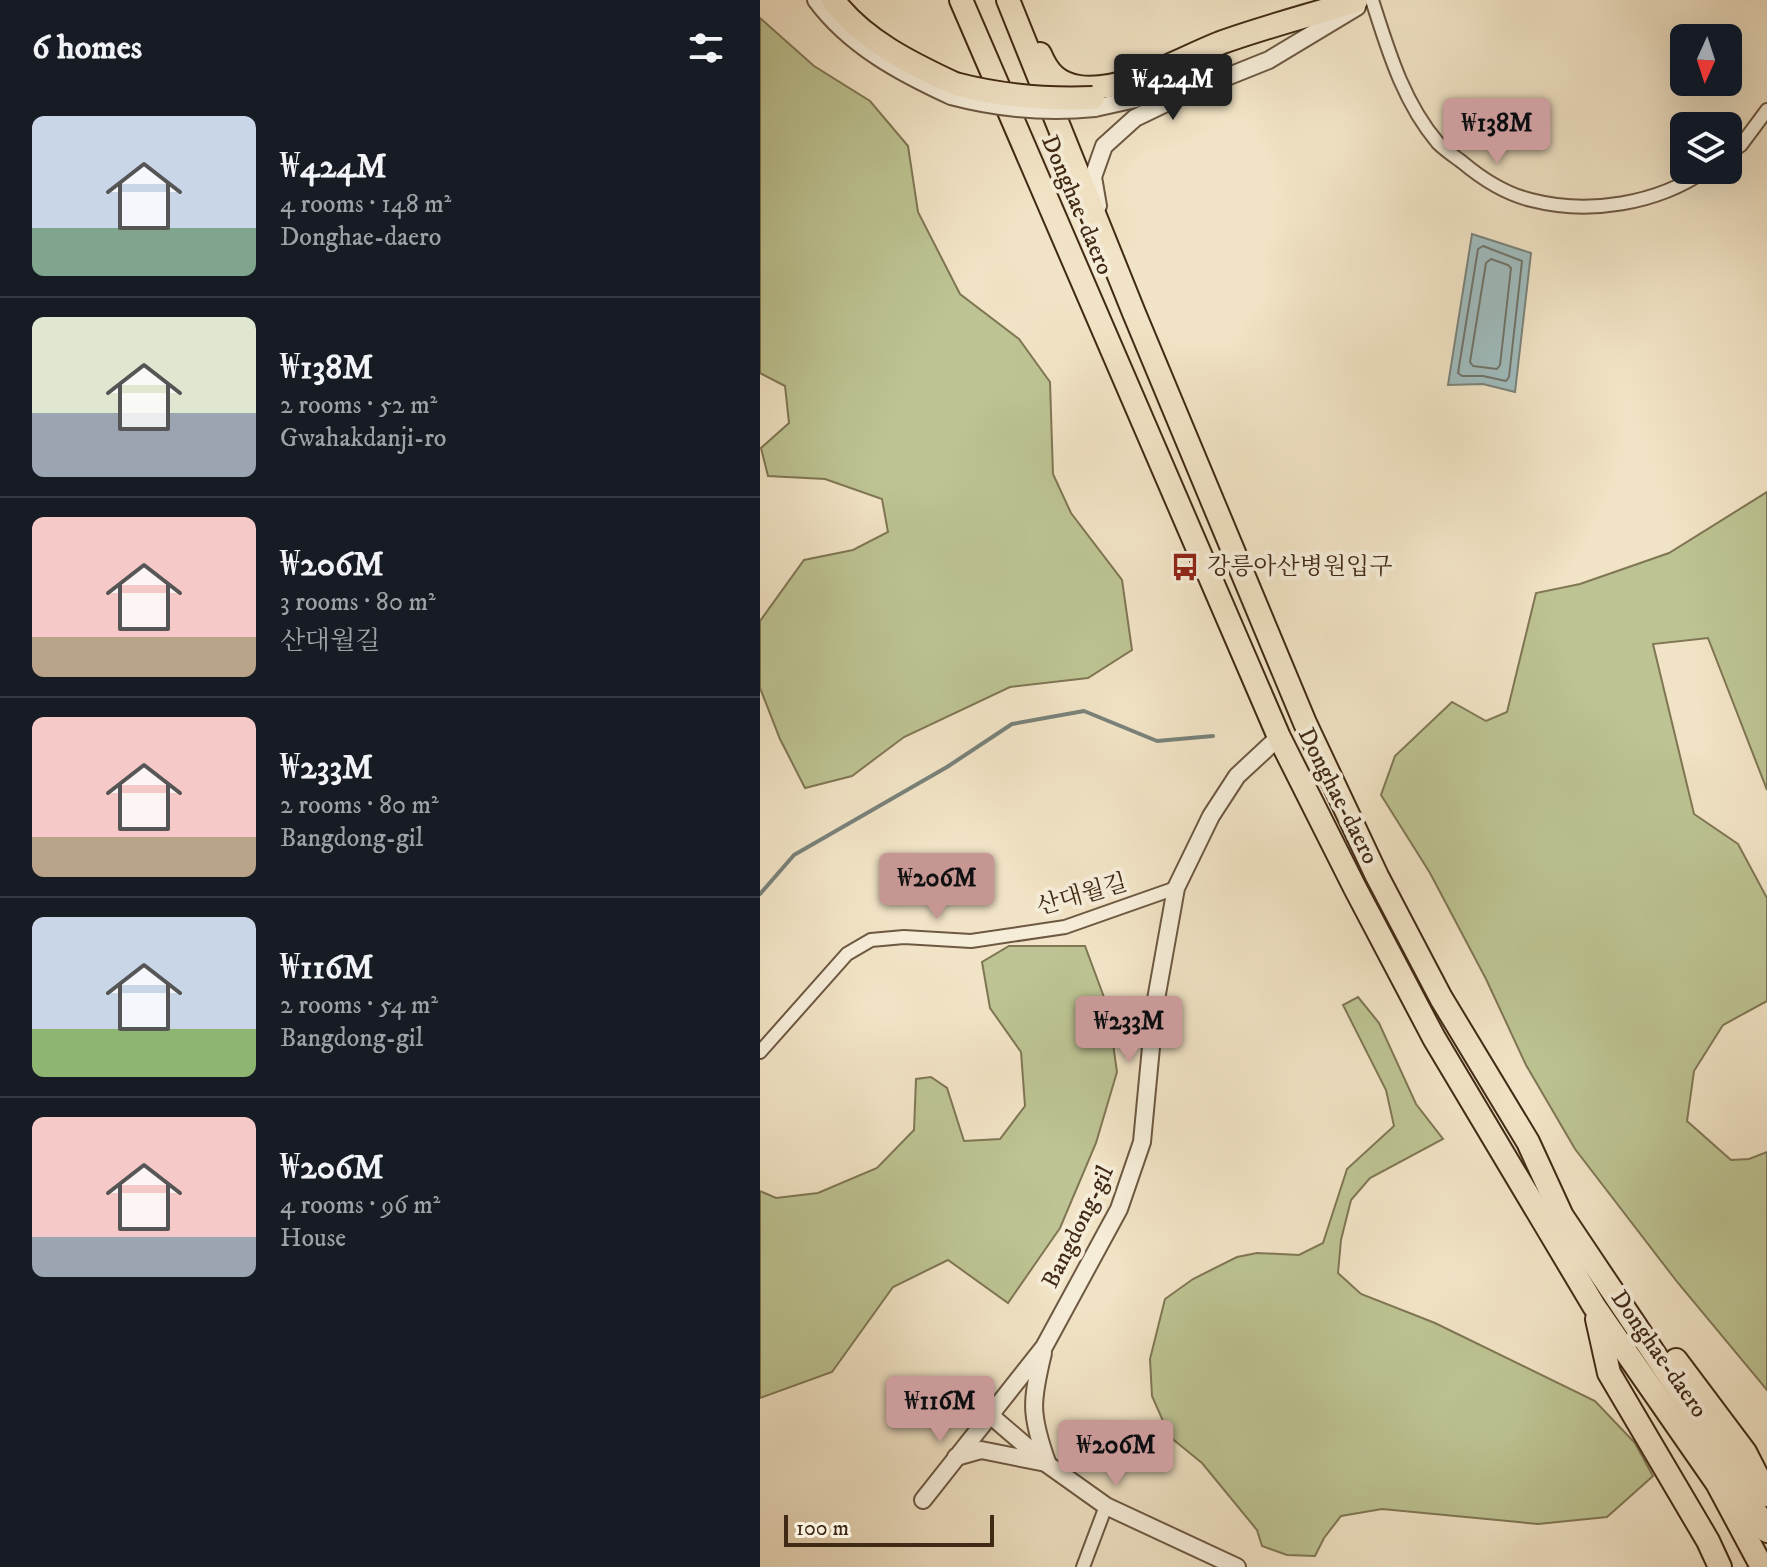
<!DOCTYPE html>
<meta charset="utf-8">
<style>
:root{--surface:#171b24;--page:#242831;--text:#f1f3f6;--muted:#9ea1a6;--line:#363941;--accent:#c59692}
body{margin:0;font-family:"IM FELL DW Pica","Noto Serif KR",serif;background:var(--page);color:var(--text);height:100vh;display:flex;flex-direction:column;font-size:30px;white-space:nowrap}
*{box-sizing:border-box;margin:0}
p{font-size:26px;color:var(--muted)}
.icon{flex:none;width:44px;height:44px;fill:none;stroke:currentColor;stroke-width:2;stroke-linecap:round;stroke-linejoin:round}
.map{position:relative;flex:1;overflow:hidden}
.drawer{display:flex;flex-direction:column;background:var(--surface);width:760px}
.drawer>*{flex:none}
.needle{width:52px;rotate:183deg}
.controls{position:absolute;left:910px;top:24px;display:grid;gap:16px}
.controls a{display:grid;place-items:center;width:72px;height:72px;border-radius:12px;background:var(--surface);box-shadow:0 8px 32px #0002;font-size:40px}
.scale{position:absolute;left:24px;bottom:20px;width:210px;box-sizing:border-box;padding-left:8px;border:4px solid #412a15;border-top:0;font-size:22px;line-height:28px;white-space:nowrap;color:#412a15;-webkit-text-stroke:6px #f6edd9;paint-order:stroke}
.price{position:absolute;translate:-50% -68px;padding:0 18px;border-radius:8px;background:var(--accent);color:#111;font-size:26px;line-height:52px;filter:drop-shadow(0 2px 4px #0008)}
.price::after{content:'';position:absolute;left:50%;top:48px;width:24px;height:18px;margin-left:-12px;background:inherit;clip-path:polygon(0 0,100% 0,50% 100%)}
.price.selected{background:#222;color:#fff}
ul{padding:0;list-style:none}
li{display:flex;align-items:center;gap:24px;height:200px;padding:0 32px}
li+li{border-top:2px solid var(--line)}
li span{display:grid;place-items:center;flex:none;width:224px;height:160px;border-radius:12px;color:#555}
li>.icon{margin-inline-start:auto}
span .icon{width:96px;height:96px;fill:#fffc;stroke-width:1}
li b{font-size:34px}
h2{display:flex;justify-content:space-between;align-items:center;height:96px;padding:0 32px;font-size:34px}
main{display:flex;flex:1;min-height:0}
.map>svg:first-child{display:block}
.green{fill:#bdc392;stroke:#7f7654;stroke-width:2}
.water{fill:#9fbcbe;stroke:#79827a;stroke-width:2}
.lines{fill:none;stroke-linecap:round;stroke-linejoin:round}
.shore{stroke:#70736a;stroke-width:2}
.stream{stroke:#79827a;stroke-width:4}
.minor-casing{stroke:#6d5841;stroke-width:16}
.tertiary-casing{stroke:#6d5841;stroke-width:20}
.trunk-casing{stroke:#412a15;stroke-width:26}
.minor{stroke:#f6edd9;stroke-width:12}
.tertiary{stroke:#f6edd9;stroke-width:16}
.trunk{stroke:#f1e3c5;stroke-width:22}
.tertiary-bridge-casing{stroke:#6d5841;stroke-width:20;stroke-linecap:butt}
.trunk-bridge-casing{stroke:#412a15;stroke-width:26;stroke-linecap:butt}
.tertiary-bridge{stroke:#f6edd9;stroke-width:16}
.trunk-bridge{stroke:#f1e3c5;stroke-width:22}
.labels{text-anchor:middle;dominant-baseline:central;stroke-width:8;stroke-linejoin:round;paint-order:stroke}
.street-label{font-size:24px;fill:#412a15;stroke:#f6edd9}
.poi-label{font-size:24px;fill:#412a15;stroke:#f6edd9;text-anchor:start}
</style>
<main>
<section class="drawer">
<h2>6 homes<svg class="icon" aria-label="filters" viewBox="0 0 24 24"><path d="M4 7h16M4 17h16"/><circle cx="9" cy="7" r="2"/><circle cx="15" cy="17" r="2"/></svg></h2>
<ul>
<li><span style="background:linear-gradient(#c9d6e8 70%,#7fa58c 0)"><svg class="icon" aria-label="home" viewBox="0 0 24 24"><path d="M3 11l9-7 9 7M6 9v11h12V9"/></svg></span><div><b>₩424M</b><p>4 rooms · 148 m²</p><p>Donghae-daero</p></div></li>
<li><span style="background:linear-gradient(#dfe7d0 60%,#9aa5b1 0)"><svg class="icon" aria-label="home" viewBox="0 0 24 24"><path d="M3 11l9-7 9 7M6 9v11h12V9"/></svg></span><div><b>₩138M</b><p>2 rooms · 52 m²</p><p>Gwahakdanji-ro</p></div></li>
<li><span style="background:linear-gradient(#f6c9c9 75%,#b9a48a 0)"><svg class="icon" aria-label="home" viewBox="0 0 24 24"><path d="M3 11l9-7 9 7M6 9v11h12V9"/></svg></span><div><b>₩206M</b><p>3 rooms · 80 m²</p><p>산대월길</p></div></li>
<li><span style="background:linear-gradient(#f6c9c9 75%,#b9a48a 0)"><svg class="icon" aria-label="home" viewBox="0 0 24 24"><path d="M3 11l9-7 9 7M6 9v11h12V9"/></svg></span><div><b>₩233M</b><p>2 rooms · 80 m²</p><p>Bangdong-gil</p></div></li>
<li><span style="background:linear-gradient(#c9d6e8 70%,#8fb573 0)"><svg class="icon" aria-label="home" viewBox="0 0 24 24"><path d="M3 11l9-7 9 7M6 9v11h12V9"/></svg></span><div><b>₩116M</b><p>2 rooms · 54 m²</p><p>Bangdong-gil</p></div></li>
<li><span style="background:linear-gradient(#f6c9c9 75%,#9aa5b1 0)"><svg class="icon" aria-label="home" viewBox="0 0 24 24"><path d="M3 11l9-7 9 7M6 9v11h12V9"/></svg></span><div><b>₩206M</b><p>4 rooms · 96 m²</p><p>House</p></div></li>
</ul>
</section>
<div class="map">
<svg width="1007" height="1567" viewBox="0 0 1007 1567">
<rect width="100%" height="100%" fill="#f1e3c5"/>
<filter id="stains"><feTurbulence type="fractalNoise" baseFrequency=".0025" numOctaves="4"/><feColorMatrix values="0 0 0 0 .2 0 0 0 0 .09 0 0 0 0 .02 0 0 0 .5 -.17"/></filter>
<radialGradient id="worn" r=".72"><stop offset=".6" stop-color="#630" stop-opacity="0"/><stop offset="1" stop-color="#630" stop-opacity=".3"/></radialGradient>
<!-- green -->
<g class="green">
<path d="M0 18 54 66 110 101 148 146 158 212 200 294 259 339 290 382 293 474 311 513 362 580 372 650 328 678 250 687 144 737 92 776 45 788 20 739 0 688V621L44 560 93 550 128 532 122 499 65 479 8 476 1 448 29 423 25 386 0 373Z"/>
<path d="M1007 492V790L948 638 893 644 934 814 978 844 1007 898V1001L963 1025 934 1071 927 1121 971 1160 989 1159 1007 1152V1390L918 1283 815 1149 766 1065 726 979 670 873 621 795 635 756 692 702 726 721 747 712 776 593 820 584 909 553Z"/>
<path d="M249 946H325L348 1008 357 1072 336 1143 300 1228 248 1303 188 1260 133 1287 72 1372 0 1398V1191L16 1198 58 1193 117 1168 154 1130 156 1079 171 1077 187 1088 204 1141 240 1139 265 1106 261 1052 230 1008 222 962Z"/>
<path d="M598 997 619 1023 656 1104 683 1139 610 1178 591 1200 581 1240 578 1273 601 1294 675 1323 835 1401 875 1443 893 1476 847 1517 778 1524 622 1509 581 1516 564 1538 555 1556 527 1555 502 1546 497 1530 442 1463 410 1437 392 1396 390 1359 405 1299 433 1279 477 1257 497 1253 539 1255 563 1243 587 1169 634 1126 626 1090 583 1005Z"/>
</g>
<!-- water -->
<path class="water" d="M712 234 771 253 755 392 723 384 688 385Z"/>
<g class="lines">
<!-- shore -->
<g class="shore">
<path d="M723 246 762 261 749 377 746 381 723 376H702L698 373 718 249Z"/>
<path d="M731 259 748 265 751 268 740 365 737 369 713 366 710 362 726 263Z"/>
</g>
<!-- stream -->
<path class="stream" d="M0 894 34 855 187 767 252 724 324 711 397 741 453 736"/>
<defs>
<g id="minor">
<path d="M612 0C628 50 643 102 678 143 685 150 694 156 702 162 721 178 746 194 771 200 829 215 897 204 946 170"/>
<path d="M968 154 981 145 1007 110"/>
<path d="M0 1052 87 954 111 940 144 937 211 941 305 927 416 888"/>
<path d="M323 1567 346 1506"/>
</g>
<g id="tertiary">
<path d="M56 0C90 46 141 73 191 96"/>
<path d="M335 108 398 94 418 86"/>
<path d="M338 206 333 177 344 146 375 118 429 92 509 60 597 7"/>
<path d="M283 1353C271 1402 270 1414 287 1462"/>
<path d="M230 1415 287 1464 346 1506 477 1567"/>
<path d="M196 1457 221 1450 286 1463"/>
<path d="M163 1500 284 1347 359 1209 382 1142 395 1005 416 888 451 816 477 776 519 737"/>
</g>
<g id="trunk">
<path d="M73 0C103 40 150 63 195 84"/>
<path d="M201 0 519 737 595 888 674 1038 834 1306 957 1483 1002 1567"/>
<path d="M248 0 374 313 545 723 617 876 681 998 768 1142 802 1216 961 1453 1007 1531"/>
<path d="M280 54C288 73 298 84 319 87 364 93 419 59 460 43 504 27 551 15 596 1"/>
<path d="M837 1319 849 1373 948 1541 960 1567"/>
<path d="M916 1360 985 1452 1007 1495"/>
</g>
</defs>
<!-- minor casing -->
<use href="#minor" class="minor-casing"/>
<!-- tertiary casing -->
<use href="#tertiary" class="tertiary-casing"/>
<!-- trunk casing -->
<use href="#trunk" class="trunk-casing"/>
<!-- minor -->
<use href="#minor" class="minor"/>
<!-- tertiary -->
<use href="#tertiary" class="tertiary"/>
<!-- trunk -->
<use href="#trunk" class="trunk"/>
<defs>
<path id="tertiary-bridge" d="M191 96C240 109 285 113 335 108"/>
<path id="trunk-bridge" d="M195 84C241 96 285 100 333 98"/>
</defs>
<!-- tertiary-bridge casing -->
<use href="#tertiary-bridge" class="tertiary-bridge-casing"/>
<!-- trunk-bridge casing -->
<use href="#trunk-bridge" class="trunk-bridge-casing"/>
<!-- tertiary-bridge -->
<use href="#tertiary-bridge" class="tertiary-bridge"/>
<!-- trunk-bridge -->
<use href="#trunk-bridge" class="trunk-bridge"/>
</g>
<!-- icons -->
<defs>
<symbol id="bus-bare" viewBox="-9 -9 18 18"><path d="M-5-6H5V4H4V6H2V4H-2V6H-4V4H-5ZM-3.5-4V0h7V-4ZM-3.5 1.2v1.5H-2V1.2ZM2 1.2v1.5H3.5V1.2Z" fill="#8f2418" stroke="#f6edd9" stroke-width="2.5" paint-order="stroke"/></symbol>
</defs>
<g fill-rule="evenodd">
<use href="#bus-bare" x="405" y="547" width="40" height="40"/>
</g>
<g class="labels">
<!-- street labels -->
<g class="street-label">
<text transform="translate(317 205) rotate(67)">Donghae-daero</text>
<text transform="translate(578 796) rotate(63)">Donghae-daero</text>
<text transform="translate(322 895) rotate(-16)">산대월길</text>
<text transform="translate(318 1227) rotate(-64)">Bangdong-gil</text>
<text transform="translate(899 1354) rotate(55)">Donghae-daero</text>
</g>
<!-- poi labels -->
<g class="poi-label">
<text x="447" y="567">강릉아산병원입구</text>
</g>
</g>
<rect width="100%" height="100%" filter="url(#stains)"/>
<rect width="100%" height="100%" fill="url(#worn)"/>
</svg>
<div class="controls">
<a><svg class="needle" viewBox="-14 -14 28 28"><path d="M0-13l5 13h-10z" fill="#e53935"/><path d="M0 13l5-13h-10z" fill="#9ea1a6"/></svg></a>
<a><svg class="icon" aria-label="layers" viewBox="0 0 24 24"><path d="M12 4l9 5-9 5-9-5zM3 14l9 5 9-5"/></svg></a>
</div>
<div class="scale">100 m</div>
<b class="price selected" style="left:413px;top:122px">₩424M</b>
<b class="price" style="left:737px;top:166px">₩138M</b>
<b class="price" style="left:177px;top:921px">₩206M</b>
<b class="price" style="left:369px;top:1064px">₩233M</b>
<b class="price" style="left:180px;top:1444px">₩116M</b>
<b class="price" style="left:356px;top:1488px">₩206M</b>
</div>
</main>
